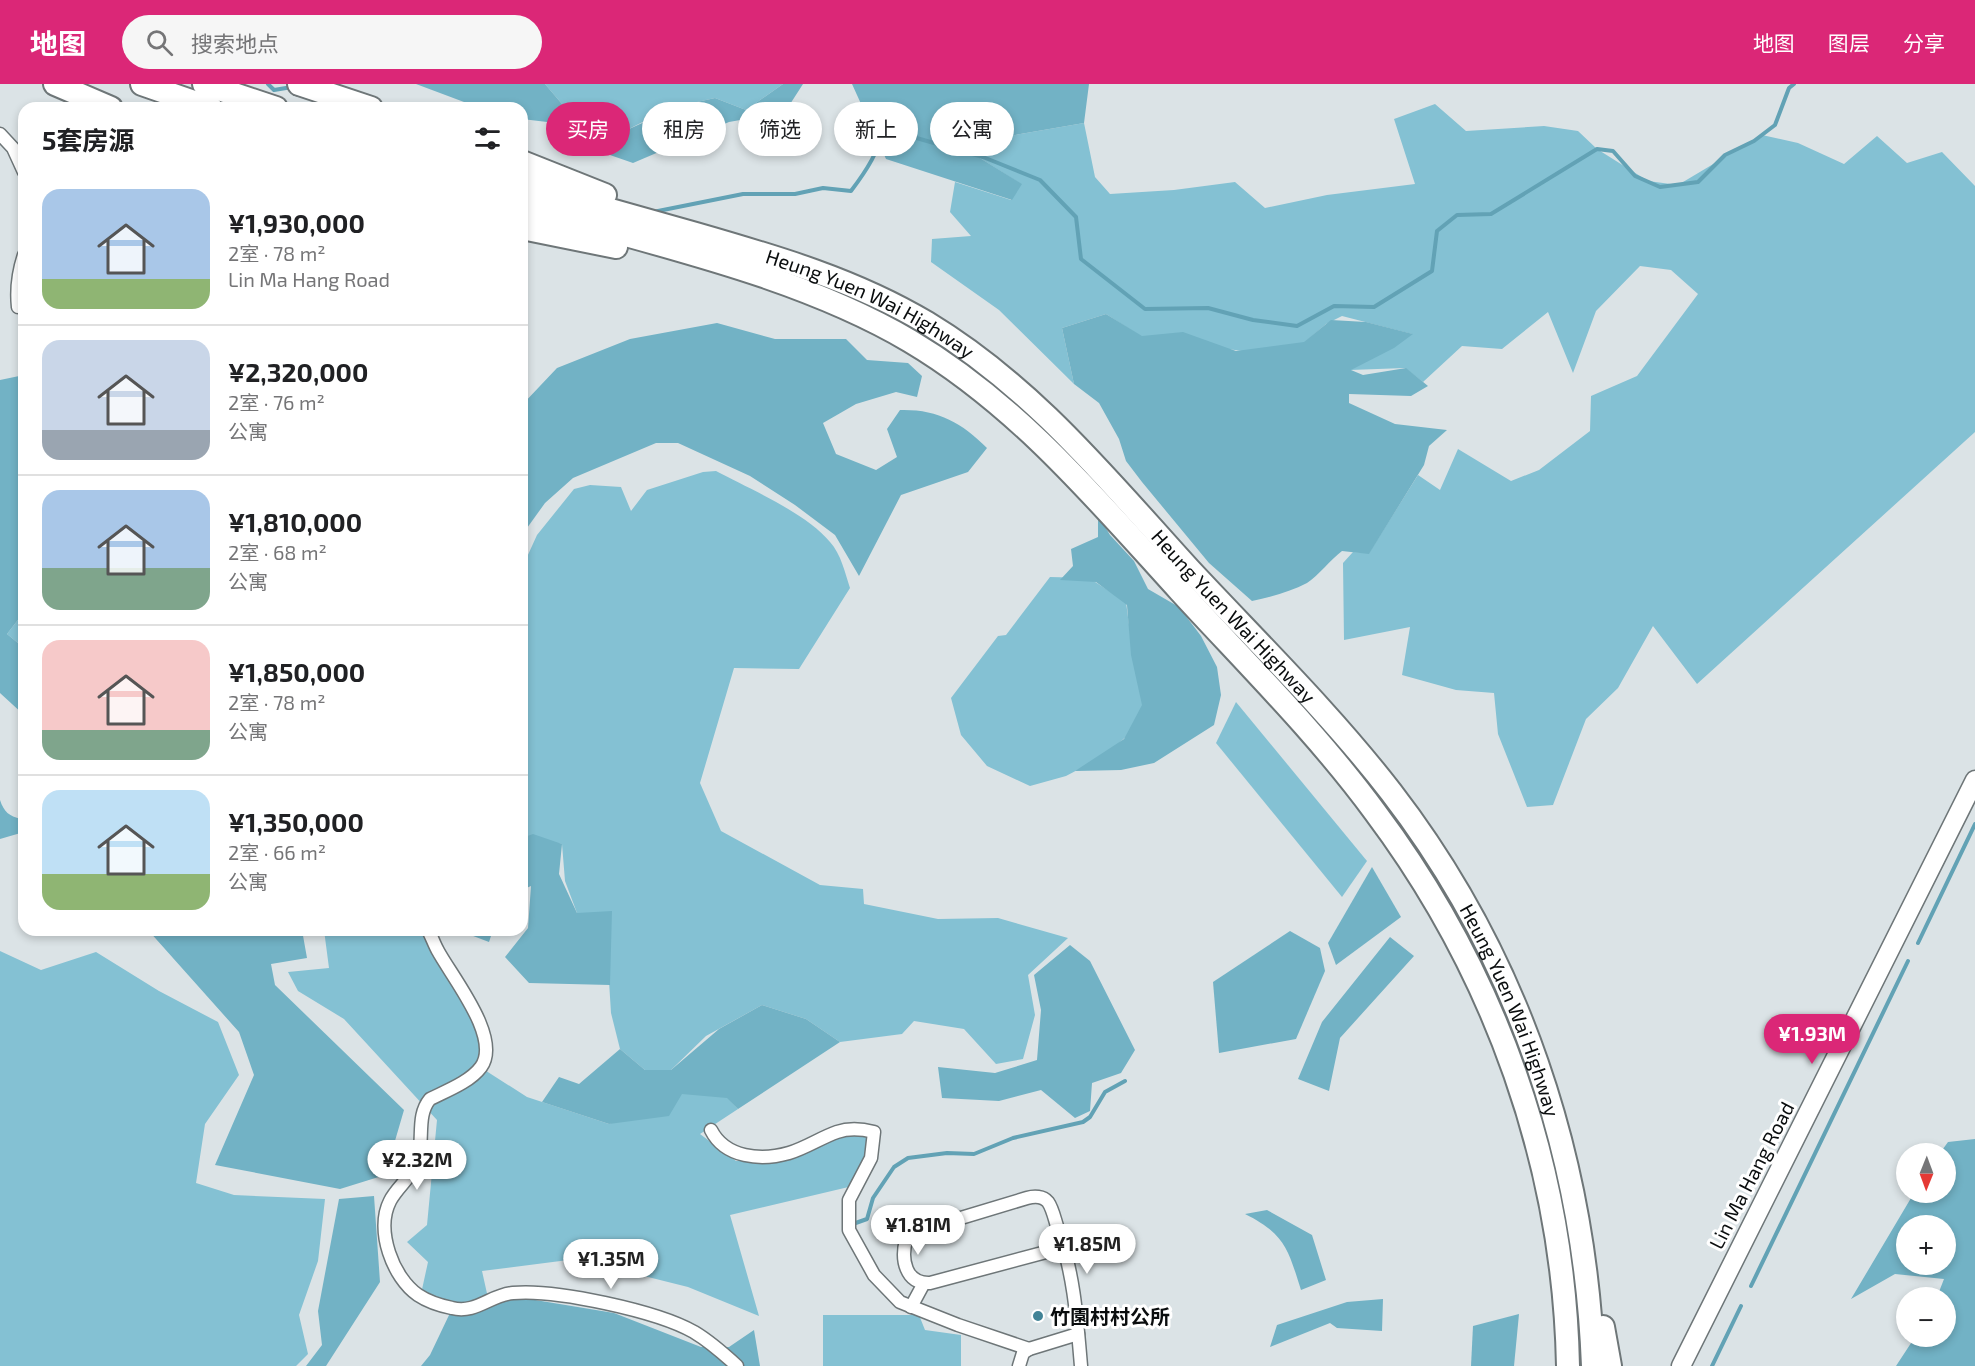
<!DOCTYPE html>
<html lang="zh">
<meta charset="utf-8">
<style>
:root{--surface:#fff;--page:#f6f6f6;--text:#202124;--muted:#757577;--line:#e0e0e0;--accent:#db2777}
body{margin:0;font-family:"Exo 2","Noto Sans SC",sans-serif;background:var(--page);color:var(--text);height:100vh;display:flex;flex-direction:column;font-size:22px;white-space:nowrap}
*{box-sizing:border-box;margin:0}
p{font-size:20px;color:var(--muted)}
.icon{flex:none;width:33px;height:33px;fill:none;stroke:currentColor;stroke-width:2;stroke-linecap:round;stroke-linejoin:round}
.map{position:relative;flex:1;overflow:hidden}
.drawer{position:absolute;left:18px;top:18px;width:510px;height:834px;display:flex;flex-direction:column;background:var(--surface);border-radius:18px;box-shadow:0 3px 9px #0003}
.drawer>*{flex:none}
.guide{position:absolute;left:546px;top:18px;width:570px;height:54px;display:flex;gap:12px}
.needle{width:39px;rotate:181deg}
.tools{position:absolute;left:1896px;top:1059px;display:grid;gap:12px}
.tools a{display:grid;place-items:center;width:60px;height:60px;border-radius:50%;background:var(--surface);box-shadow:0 3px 9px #0003;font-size:30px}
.price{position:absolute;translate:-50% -51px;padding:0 14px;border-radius:21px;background:#fff;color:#222;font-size:20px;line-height:39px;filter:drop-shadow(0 2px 3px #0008)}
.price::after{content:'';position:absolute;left:50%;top:36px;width:18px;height:14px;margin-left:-9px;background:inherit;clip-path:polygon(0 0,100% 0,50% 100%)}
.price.current{background:var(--accent);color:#fff}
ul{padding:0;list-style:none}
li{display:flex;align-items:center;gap:18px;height:150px;padding:0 24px}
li+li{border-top:2px solid var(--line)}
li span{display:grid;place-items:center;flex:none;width:168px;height:120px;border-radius:18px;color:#555}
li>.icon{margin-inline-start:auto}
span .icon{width:72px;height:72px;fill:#fffc;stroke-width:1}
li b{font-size:26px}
h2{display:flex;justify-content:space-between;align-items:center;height:72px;padding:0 24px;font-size:26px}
.tag{padding:0 21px;border-radius:27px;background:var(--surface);box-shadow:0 3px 9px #0003;font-size:21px;line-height:54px}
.tag.current{background:var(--accent);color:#fff}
header{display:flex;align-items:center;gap:36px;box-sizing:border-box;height:84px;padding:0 30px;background:var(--accent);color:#fff}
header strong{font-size:28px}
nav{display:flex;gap:33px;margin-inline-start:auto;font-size:21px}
.search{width:420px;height:54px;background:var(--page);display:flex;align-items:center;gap:15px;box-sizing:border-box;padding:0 21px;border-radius:33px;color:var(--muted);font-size:22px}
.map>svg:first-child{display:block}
.green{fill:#84c1d3}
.forest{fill:#72b2c5;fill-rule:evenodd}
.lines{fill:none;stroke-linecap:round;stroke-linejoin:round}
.stream{stroke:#62a2b5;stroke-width:4}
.street-casing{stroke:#6e7678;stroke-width:15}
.secondary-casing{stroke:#6e7678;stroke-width:21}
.highway-casing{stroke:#6e7678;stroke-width:26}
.street{stroke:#fff;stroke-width:12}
.secondary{stroke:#fff;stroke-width:18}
.highway{stroke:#fff;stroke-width:22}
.poi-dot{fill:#428396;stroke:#fff;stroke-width:2}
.labels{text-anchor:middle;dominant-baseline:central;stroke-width:6;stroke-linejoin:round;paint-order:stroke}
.street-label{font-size:20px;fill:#0a0d0e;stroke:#fff}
.poi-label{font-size:20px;font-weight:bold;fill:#0a0d0e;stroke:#fff;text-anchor:start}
</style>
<header>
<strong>地图</strong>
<div class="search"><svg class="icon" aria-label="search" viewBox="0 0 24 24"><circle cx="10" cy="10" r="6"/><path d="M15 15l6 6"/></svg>搜索地点</div>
<nav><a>地图</a><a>图层</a><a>分享</a></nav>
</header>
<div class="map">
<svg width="1975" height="1282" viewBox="0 0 1975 1282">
<rect width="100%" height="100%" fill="#dbe3e6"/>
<!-- green -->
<g class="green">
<path d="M545 0H783L746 26 715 14 670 24 627 46 579 40Z"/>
<path d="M1435 20 1466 47 1544 42 1578 47 1597 65 1648 97 1678 101 1762 51 1798 59 1844 80 1877 52 1907 79 1942 68 1975 102V348L1697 600 1653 542 1618 604 1586 635 1553 721 1527 723 1498 650 1494 609 1456 606 1402 591 1410 543 1344 556 1343 479 1353 468 1369 469 1418 391 1440 406 1458 365 1511 397 1539 386 1590 347 1591 312 1637 292 1698 210 1671 186 1640 182 1596 227 1573 289 1548 228 1502 265 1462 262 1423 298 1405 284 1350 286 1412 250 1342 232 1326 240 1298 264 1242 267 1142 253 1106 230 1062 244 1074 300 999 226 931 178 932 155 971 152 950 128 955 98 1011 116 1021 100 975 71V58L1084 39 1095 93 1110 110 1174 106 1235 98 1265 124 1327 111 1415 100 1394 35Z"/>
<path d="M716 387C750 405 806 429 830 458 841 470 845 489 850 504L799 585 734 584 700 699 721 747 820 801 863 805 864 820 938 835 998 834 1068 854 1028 891 1035 931 1023 975 996 980 964 945 914 937 902 950 840 958 806 935 762 921 706 952 671 986H645L620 965 611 929 606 849 577 829 565 797 562 760 522 754V484L537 451 574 405 590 401 621 403 631 427 647 406 703 388Z"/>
<path d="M1050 493 1089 494 1126 518 1133 571 1146 621 1128 651 1104 672 1066 692 1030 702 987 682 961 651 951 614 998 552 1006 551Z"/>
<path d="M24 528V564L7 550Z"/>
<path d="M1236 618 1367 777 1342 813 1216 659Z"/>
<path d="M324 846H420L469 925 485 972 480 983 527 1013 609 1040 681 1010H724L738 1025 700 1050 736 1077 792 1074 848 1046 875 1055 857 1101 730 1131 759 1232 688 1203 576 1175 482 1187 488 1214 452 1221 421 1210 428 1178 407 1158 427 1141 437 1036 344 935 298 907 288 888 329 884Z"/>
<path d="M0 867 41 886 96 868 159 907 218 938 239 991 205 1040 196 1099 234 1111 325 1115 318 1177 299 1231 308 1270 296 1282H0Z"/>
<path d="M823 1231H919L925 1246 961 1251V1282H823Z"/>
</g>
<!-- forest -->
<g class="forest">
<path d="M416 0H545L579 40 627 46 679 22 715 14 746 26 783 0H803L785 28 729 38 633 79 584 62 564 40 522 35V24H480Z"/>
<path d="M852 0H1089L1084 39 975 58V71L1022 100 1012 116 886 75Z"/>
<path d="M1106 230 1142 252 1183 248 1236 267 1304 258 1331 236 1366 238 1413 250 1394 264 1351 286 1363 291 1406 284 1428 302 1411 312 1349 310V319L1395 340 1447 346 1429 362 1424 381 1369 470 1342 467C1330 476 1319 491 1307 499 1290 508 1270 513 1252 517L1209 479 1142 398 1126 377 1119 355 1099 319 1074 300 1062 244Z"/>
<path d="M717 239 775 255H846L867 276 908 279 922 292 917 313 896 308 856 320 823 339 836 370 876 386 897 373 887 345 900 326C937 325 961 338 987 364L968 388 901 411 859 492 835 451 795 421 750 392 678 359H656L573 394 545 419 522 451V321L557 284 630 255Z"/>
<path d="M24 291V528L7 550 24 564V631L0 609V296Z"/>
<path d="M1098 431 1110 451 1134 477 1148 505 1179 523 1201 552 1217 583 1221 611 1214 641 1154 679 1121 686 1075 687 1124 655 1142 621 1131 571 1127 521 1096 498 1060 496 1073 482 1071 465 1098 453Z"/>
<path d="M0 716C4 728 9 732 21 735L24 748 0 755Z"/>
<path d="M533 750 562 760 559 790 577 829 612 827 610 901 529 899 505 873 528 844 531 802 522 806V754Z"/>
<path d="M1372 783 1401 833 1336 881 1328 859Z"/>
<path d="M148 846H302L307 874 271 880 275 901 404 1026 385 1091 340 1105 215 1081 254 991 239 948Z"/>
<path d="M430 846H493L489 858 460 847 431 848Z"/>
<path d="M1290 847 1320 864 1325 887 1296 955 1219 969 1213 898Z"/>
<path d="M1390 853 1414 872 1340 954 1329 1007 1298 995 1322 938Z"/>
<path d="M1070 861 1090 877 1135 966 1121 989 1092 999 1090 1027 1075 1034 1041 1006 999 1017 942 1014 938 983 995 989 1037 976 1041 926 1034 891Z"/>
<path d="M762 921 806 935 840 958 738 1025 727 1014 682 1010 669 1032 609 1040 542 1018 559 993 579 1000 620 965 645 986H671L719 945Z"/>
<path d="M1975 1055V1282H1896L1915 1253 1946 1252V1214L1937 1213 1944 1195 1895 1190 1851 1215 1914 1109 1946 1108V1070L1940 1069 1948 1058ZM1906 1142H1946V1180H1906Z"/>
<path d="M374 1112 380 1198 326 1282H306L322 1261 318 1227 339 1115Z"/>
<path d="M1267 1126 1312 1151 1326 1196 1301 1206C1288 1165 1285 1150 1245 1130Z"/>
<path d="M511 1212 614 1229 701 1263H729L754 1246 760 1282H421L430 1271 450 1229Z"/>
<path d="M1383 1215 1382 1247 1337 1244 1330 1239 1270 1263 1277 1241 1347 1218Z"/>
<path d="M1519 1230 1514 1282H1471L1473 1242Z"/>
</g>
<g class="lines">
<!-- stream -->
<g class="stream">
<path d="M268 0 274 6 292 3"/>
<path d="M653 128 743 110H795L823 104 851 107C867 86 879 67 885 41L901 33 913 53 983 73 1040 96 1076 133 1081 175 1145 225 1208 224 1253 236 1297 242 1334 222 1374 223 1432 187 1437 147 1457 131 1491 130 1597 65 1613 67 1635 92 1660 103 1698 98 1725 71 1754 57 1775 41 1789 4 1794 0"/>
<path d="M1918 859 1975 740"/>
<path d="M850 1141 867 1135 873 1114 894 1083 908 1074 947 1069 974 1070 1013 1054 1083 1038 1090 1033 1105 1008 1125 997"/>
<path d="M1751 1202 1908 877"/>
<path d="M1712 1282 1741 1222"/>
</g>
<defs>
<g id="street">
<path d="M0 50 13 64 24 88"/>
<path d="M24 171C18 189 16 204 18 223H24"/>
<path d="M428 846C432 853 434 860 438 867 452 893 502 954 481 983 470 998 446 1007 430 1015 414 1034 427 1062 414 1084 408 1096 396 1105 390 1117 375 1146 393 1194 418 1211 427 1217 442 1222 452 1224 476 1230 490 1211 513 1209 555 1205 657 1227 694 1248 709 1257 724 1270 737 1282"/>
<path d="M711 1046C725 1074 761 1077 789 1069 806 1064 820 1054 837 1048 849 1044 862 1045 874 1048L871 1074 849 1116V1146L874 1191 900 1218 958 1241 1029 1265"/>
<path d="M1065 1163 930 1199C905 1200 901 1175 906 1156L921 1146 1027 1114C1034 1112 1043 1112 1048 1118 1053 1125 1055 1137 1058 1145 1074 1190 1077 1235 1081 1282"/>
<path d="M911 1223 924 1199"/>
<path d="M1019 1282 1023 1269 1029 1265 1078 1250"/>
</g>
<path id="secondary" d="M1681 1282 1975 696"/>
<g id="highway">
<path d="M55 0 111 24"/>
<path d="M142 0 211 24"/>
<path d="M204 0 276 24"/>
<path d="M299 0 371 24"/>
<path d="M522 78 605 111"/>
<path id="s1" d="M522 101C580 117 638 134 696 150 776 173 855 196 927 239 1033 303 1107 395 1189 485 1257 558 1330 629 1391 708 1519 874 1585 1074 1593 1282"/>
<path d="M522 122C648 159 797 190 910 257 1018 321 1097 416 1180 507 1246 579 1317 649 1375 728 1495 888 1564 1081 1568 1282"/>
<path d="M522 144 616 163"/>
<path d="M1603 1243 1610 1282"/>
</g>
</defs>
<!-- street casing -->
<use href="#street" class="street-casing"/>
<!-- secondary casing -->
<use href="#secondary" class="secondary-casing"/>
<!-- highway casing -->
<use href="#highway" class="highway-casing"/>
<!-- street -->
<use href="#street" class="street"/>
<!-- secondary -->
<use href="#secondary" class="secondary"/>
<!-- highway -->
<use href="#highway" class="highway"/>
</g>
<!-- markers -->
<circle class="poi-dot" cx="1038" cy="1232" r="6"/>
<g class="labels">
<!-- street labels -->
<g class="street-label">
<text stroke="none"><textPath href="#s1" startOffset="369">Heung Yuen Wai Highway</textPath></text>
<text stroke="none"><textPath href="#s1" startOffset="855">Heung Yuen Wai Highway</textPath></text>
<text stroke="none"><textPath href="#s1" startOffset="1341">Heung Yuen Wai Highway</textPath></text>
<text transform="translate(1751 1091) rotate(-63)">Lin Ma Hang Road</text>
</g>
<!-- poi labels -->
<g class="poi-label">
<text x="1050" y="1232">竹園村村公所</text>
</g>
</g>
</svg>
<div class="tools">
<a><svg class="needle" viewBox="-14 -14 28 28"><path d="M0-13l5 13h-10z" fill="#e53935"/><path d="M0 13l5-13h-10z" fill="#757577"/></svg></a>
<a>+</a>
<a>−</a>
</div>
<b class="price current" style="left:1812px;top:981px">¥1.93M</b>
<b class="price" style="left:417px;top:1107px">¥2.32M</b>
<b class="price" style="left:918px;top:1172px">¥1.81M</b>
<b class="price" style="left:1087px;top:1191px">¥1.85M</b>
<b class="price" style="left:611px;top:1206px">¥1.35M</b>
<div class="guide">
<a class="tag current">买房</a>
<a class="tag">租房</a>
<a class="tag">筛选</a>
<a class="tag">新上</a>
<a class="tag">公寓</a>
</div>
<section class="drawer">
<h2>5套房源<svg class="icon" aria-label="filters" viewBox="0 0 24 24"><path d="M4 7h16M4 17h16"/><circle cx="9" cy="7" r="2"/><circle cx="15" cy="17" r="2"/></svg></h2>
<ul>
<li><span style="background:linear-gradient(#a9c7e8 75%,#8fb573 0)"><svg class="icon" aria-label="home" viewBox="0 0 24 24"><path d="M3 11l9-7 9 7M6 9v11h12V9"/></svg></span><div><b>¥1,930,000</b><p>2室 · 78 m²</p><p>Lin Ma Hang Road</p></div></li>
<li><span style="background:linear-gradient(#c9d6e8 75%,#9aa5b1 0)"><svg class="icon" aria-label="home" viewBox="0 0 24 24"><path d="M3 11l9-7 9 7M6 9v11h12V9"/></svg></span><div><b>¥2,320,000</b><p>2室 · 76 m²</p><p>公寓</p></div></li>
<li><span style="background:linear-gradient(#a9c7e8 65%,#7fa58c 0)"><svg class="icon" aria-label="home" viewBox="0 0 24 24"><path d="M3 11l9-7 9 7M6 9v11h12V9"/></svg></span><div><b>¥1,810,000</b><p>2室 · 68 m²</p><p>公寓</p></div></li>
<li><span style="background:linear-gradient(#f6c9c9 75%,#7fa58c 0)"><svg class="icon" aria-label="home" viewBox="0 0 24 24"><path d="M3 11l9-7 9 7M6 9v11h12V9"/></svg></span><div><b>¥1,850,000</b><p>2室 · 78 m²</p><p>公寓</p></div></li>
<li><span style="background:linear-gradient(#bfe0f5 70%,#8fb573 0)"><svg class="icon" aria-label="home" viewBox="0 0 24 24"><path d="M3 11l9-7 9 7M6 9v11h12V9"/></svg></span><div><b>¥1,350,000</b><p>2室 · 66 m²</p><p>公寓</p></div></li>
</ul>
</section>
</div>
